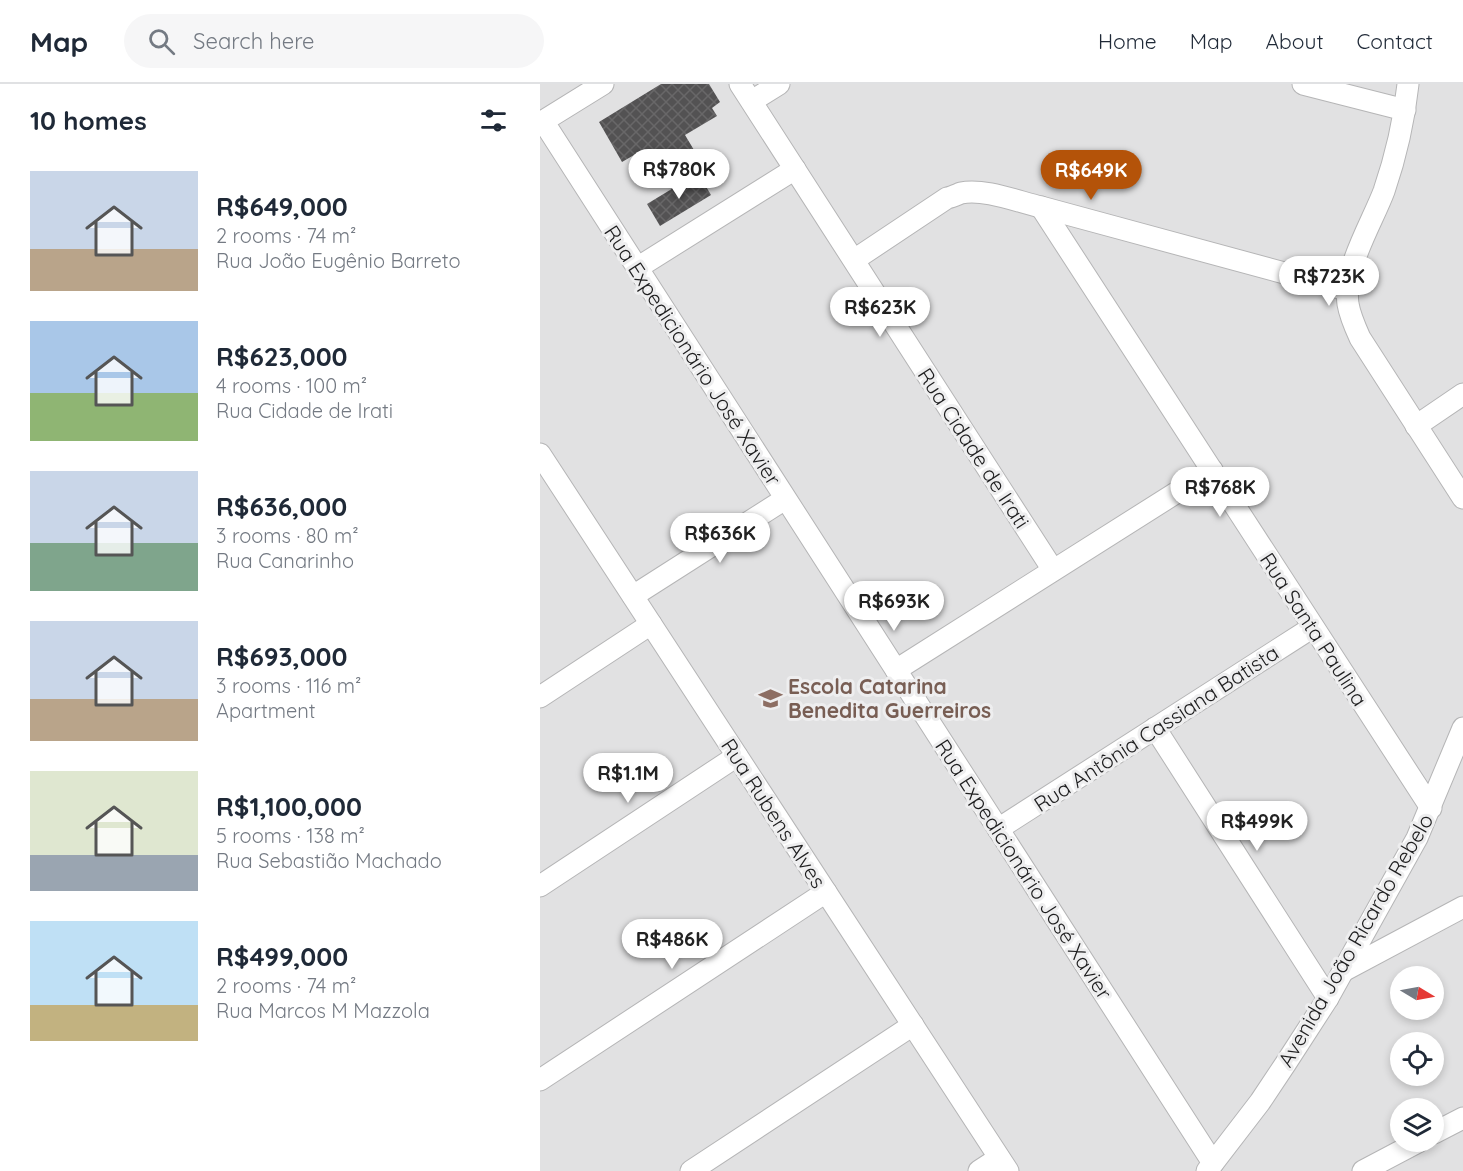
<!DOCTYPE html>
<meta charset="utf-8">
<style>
:root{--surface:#fff;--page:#f6f6f7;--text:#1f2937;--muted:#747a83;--line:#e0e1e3;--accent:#b45309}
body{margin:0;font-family:Quicksand,sans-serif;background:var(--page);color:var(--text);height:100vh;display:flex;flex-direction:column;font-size:22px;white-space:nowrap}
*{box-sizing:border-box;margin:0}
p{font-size:20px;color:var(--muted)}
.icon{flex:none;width:33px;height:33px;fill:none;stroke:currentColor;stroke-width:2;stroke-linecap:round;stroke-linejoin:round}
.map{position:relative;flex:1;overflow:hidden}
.details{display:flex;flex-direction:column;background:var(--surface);width:540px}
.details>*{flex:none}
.needle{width:39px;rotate:100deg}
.tools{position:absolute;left:850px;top:882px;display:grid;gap:12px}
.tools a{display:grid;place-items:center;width:54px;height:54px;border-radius:50%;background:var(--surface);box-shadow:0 3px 9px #0003;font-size:30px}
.price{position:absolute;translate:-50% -51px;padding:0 14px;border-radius:21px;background:#fff;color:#222;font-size:20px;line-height:39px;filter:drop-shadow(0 2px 3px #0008)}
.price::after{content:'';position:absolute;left:50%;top:36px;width:18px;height:14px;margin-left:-9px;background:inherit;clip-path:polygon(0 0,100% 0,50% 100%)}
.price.on{background:var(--accent);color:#fff}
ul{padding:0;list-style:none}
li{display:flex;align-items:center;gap:18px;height:150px;padding:0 30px}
li span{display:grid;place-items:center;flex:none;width:168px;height:120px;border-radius:0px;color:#555}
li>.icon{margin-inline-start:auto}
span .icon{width:72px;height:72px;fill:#fffc;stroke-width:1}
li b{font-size:26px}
h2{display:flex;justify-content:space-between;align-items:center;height:72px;padding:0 30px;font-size:26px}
header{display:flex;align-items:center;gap:36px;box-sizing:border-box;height:84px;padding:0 30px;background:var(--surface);border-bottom:2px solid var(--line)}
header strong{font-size:28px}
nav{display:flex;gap:33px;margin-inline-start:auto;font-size:21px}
.search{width:420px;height:54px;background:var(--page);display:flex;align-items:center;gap:15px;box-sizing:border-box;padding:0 21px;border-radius:33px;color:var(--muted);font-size:22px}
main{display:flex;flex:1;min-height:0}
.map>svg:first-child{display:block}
.building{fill:url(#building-cross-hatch)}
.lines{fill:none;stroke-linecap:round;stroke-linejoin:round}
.minor-casing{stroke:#b5b5b6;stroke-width:23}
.minor{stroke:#fff;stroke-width:21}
.labels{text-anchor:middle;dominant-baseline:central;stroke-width:6;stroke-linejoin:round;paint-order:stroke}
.street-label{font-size:21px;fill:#1d1d1e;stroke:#eeeeef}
.education-label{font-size:21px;font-weight:bold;fill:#785e54;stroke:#eeeeef;text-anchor:start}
</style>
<header>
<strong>Map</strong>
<div class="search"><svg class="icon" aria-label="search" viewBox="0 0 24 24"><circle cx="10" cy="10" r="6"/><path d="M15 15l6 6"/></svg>Search here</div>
<nav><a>Home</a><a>Map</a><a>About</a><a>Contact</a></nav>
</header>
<main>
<section class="details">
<h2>10 homes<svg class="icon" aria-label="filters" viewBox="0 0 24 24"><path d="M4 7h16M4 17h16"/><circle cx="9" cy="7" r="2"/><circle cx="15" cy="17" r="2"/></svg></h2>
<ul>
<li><span style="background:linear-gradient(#c9d6e8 65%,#b9a48a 0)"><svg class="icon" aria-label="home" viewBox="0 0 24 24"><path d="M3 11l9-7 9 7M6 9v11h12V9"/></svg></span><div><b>R$649,000</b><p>2 rooms · 74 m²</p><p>Rua João Eugênio Barreto</p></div></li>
<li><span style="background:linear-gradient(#a9c7e8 60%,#8fb573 0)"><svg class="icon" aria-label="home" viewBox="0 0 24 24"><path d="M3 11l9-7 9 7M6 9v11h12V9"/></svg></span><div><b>R$623,000</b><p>4 rooms · 100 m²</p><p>Rua Cidade de Irati</p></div></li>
<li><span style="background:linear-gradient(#c9d6e8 60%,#7fa58c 0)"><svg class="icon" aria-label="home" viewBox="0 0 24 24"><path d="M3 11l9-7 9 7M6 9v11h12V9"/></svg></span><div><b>R$636,000</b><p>3 rooms · 80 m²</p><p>Rua Canarinho</p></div></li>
<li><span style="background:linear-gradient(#c9d6e8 65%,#b9a48a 0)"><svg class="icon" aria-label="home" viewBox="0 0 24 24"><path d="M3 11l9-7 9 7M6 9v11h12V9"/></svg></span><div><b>R$693,000</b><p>3 rooms · 116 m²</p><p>Apartment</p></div></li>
<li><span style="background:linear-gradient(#dfe7d0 70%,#9aa5b1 0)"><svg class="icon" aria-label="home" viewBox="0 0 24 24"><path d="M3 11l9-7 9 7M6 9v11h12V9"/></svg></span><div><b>R$1,100,000</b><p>5 rooms · 138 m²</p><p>Rua Sebastião Machado</p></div></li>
<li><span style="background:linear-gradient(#bfe0f5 70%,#c2b280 0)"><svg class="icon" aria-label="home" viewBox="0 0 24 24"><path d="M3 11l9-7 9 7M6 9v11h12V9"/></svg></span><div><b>R$499,000</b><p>2 rooms · 74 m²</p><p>Rua Marcos M Mazzola</p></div></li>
</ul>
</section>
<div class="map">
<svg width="923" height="1087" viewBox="0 0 923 1087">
<defs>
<pattern id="building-cross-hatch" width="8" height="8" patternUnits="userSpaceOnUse" patternTransform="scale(1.5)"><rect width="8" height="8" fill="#535253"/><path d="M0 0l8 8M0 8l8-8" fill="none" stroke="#686768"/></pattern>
</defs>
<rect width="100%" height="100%" fill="#e1e1e2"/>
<!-- building -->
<g class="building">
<path d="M121 0H169L180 18 172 24 177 32 145 51 157 71 131 87 119 67 106 75 101 67 82 78 59 38Z"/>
<path d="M158 89 171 111 120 142 107 120Z"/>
</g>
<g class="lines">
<defs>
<g id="minor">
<path d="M200 0 513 486"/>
<path d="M763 0 865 26"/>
<path d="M868 0C864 37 856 72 844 107 832 139 803 185 808 220 810 232 815 243 820 254L923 414"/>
<path d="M212 17 239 0"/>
<path d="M3 37 673 1079"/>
<path d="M0 39 63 0"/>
<path d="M501 123 891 724"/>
<path d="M314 176 407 114C412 113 416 111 421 109 444 104 479 118 501 123L807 206"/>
<path d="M97 184 255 85"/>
<path d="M876 342 923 310"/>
<path d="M0 370 468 1087"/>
<path d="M93 512 245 415"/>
<path d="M356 586 672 386"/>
<path d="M0 613 111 540"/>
<path d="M615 644 788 914"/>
<path d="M458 745 773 543"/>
<path d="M0 802 197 672"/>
<path d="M803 887 923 823"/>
<path d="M0 996 286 808"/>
<path d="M894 1049 923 1034"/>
<path d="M151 1087 373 941"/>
<path d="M439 1087 459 1074"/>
<path d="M667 1087 720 1018 746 979 788 914 877 754 923 644"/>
<path d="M823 1087 878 1058"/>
</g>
</defs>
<!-- minor casing -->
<use href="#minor" class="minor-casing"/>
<!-- minor -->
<use href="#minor" class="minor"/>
</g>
<!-- icons -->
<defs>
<symbol id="school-bare" viewBox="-9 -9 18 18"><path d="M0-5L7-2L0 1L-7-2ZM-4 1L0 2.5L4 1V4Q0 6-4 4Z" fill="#8d6e63" stroke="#eeeeef" stroke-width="2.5" paint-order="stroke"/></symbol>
</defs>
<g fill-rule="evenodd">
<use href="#school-bare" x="214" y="598" width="33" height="33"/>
</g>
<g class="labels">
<!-- street labels -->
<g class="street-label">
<text transform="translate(153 271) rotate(57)">Rua Expedicionário José Xavier</text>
<text transform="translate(434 364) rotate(57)">Rua Cidade de Irati</text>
<text transform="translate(774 545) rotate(57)">Rua Santa Paulina</text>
<text transform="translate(616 644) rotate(-33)">Rua Antônia Cassiana Batista</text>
<text transform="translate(234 729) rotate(57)">Rua Rubens Alves</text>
<text transform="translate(484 785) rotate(57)">Rua Expedicionário José Xavier</text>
<text transform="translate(815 856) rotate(-60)">Avenida João Ricardo Rebelo</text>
</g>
<!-- education labels -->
<g class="education-label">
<text x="248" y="602">Escola Catarina<tspan x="248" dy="24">Benedita Guerreiros</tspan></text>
</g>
</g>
</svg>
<div class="tools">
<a><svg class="needle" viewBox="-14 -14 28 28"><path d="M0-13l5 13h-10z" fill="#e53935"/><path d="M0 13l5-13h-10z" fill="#747a83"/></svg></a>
<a><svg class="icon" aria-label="locate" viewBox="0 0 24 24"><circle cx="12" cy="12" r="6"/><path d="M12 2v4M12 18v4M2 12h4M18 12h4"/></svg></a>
<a><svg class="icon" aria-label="layers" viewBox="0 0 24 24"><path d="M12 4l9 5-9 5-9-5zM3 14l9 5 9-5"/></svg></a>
</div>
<b class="price" style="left:139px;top:116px">R$780K</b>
<b class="price on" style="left:551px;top:117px">R$649K</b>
<b class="price" style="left:789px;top:223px">R$723K</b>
<b class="price" style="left:340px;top:254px">R$623K</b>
<b class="price" style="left:680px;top:434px">R$768K</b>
<b class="price" style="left:180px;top:480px">R$636K</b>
<b class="price" style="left:354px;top:548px">R$693K</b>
<b class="price" style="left:88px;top:720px">R$1.1M</b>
<b class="price" style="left:717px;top:768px">R$499K</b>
<b class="price" style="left:132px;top:886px">R$486K</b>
</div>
</main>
